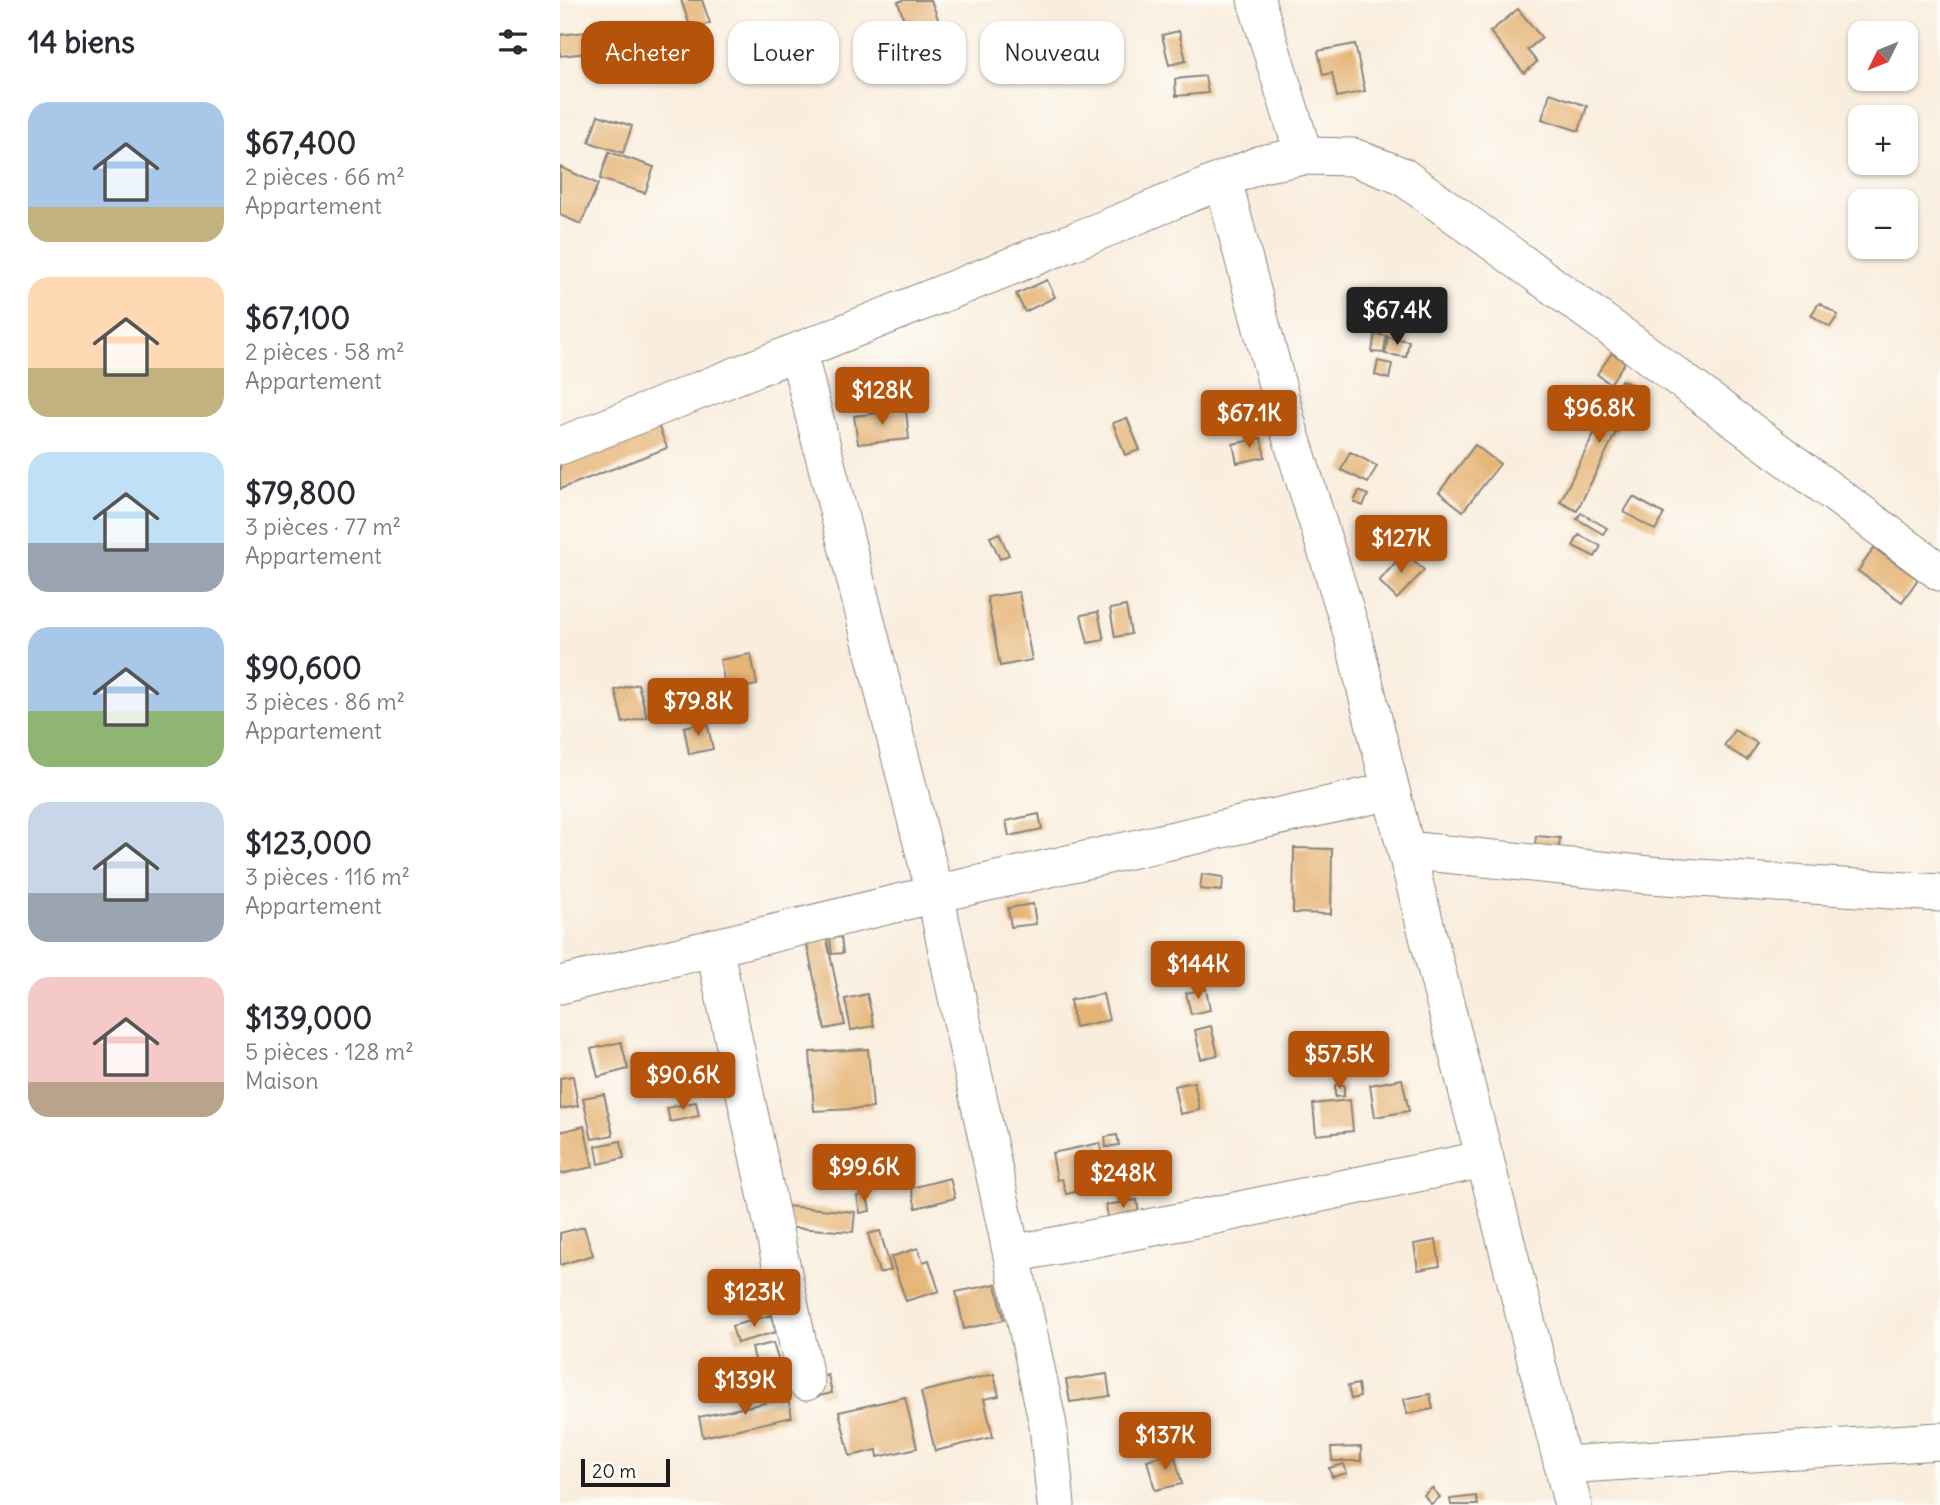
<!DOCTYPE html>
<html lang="fr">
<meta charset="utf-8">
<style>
:root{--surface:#fff;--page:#f2f2f3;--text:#2b2b33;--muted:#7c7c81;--accent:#b45309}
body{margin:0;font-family:Delius,sans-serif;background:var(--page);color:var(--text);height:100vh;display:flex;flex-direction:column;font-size:26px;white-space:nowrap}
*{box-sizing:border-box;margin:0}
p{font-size:23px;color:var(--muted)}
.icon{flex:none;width:38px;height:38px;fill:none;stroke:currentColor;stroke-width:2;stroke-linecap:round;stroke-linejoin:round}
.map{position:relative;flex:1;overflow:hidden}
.panel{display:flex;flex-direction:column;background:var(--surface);width:560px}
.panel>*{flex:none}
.hud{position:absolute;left:21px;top:21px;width:665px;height:63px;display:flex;gap:14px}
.needle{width:46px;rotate:227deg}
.fabs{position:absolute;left:1288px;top:21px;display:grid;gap:14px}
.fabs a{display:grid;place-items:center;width:70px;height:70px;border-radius:14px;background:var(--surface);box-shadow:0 2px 5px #0004;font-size:35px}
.scale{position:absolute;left:21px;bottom:18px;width:89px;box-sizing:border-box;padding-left:7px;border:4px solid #1c1c1c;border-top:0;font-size:19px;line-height:24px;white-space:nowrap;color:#1c1c1c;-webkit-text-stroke:5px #fdfcf7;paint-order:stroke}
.price{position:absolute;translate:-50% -60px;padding:0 16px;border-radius:7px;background:var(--accent);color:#fff;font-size:23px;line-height:46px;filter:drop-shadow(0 2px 4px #0008)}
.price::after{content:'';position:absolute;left:50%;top:42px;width:21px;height:16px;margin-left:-10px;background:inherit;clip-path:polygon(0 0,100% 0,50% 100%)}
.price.selected{background:#222;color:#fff}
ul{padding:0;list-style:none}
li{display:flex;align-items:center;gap:21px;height:175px;padding:0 28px}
li span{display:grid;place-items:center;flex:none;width:196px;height:140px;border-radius:21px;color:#555}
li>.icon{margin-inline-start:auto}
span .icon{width:84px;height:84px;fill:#fffc;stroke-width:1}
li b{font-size:30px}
h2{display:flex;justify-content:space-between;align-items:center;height:84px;padding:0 28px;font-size:30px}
.tag{padding:0 24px;border-radius:21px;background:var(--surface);box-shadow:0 2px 5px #0004;font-size:24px;line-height:63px}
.tag.selected{background:var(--accent);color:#fff}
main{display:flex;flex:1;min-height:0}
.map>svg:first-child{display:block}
.building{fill:#e5b475}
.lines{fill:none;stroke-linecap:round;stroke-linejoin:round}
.minor-casing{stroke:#8a847c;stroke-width:39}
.minor{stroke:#fff;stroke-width:37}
</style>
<main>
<section class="panel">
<h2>14 biens<svg class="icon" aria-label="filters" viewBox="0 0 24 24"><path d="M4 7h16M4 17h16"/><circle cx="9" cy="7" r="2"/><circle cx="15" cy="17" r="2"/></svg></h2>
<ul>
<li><span style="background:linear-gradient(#a9c7e8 75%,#c2b280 0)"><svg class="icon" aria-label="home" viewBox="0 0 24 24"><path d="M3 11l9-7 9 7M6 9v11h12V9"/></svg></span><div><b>$67,400</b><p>2 pièces · 66 m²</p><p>Appartement</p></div></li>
<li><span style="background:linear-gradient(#ffd9b3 65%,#c2b280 0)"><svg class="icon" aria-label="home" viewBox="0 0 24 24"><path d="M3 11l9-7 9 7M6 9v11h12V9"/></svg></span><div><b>$67,100</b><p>2 pièces · 58 m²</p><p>Appartement</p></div></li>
<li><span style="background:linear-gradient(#bfe0f5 65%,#9aa5b1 0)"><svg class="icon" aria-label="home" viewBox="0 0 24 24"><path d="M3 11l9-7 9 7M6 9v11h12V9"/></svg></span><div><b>$79,800</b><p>3 pièces · 77 m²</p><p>Appartement</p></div></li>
<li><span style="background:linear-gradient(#a9c7e8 60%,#8fb573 0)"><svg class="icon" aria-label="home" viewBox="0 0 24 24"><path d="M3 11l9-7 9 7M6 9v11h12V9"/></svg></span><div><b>$90,600</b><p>3 pièces · 86 m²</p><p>Appartement</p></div></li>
<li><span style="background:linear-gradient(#c9d6e8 65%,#9aa5b1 0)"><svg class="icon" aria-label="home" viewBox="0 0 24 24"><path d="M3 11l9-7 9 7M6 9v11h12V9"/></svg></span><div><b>$123,000</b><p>3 pièces · 116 m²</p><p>Appartement</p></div></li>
<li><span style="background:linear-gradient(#f6c9c9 75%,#b9a48a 0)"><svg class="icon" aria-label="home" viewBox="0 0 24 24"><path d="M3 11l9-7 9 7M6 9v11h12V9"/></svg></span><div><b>$139,000</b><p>5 pièces · 128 m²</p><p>Maison</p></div></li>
</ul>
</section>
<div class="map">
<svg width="1380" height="1505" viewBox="0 0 1380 1505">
<rect width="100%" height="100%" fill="#fdfcf7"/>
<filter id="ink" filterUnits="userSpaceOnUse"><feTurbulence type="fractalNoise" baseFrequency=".0143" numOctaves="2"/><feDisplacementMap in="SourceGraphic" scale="14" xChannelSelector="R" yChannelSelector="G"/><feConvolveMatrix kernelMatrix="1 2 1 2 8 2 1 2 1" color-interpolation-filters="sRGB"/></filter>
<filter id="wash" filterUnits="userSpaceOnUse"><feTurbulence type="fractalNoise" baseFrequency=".00686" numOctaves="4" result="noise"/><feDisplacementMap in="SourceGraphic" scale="28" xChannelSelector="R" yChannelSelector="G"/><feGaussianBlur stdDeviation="1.57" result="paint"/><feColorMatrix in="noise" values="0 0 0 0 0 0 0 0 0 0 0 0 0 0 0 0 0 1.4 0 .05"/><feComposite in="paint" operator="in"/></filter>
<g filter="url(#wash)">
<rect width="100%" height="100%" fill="#f9eddd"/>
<g id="blocks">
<!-- building -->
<g class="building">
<path d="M121 0H142L150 23 131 29Z"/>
<path d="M344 0H371L381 27 350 38 338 2Z"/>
<path d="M958 9 982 38 967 50 977 62 964 73 930 32Z"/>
<path d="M211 26 213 35 196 37 195 29Z"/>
<path d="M619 31 626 61 609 65 602 35Z"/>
<path d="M25 32 28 53 0 56V35Z"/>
<path d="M216 40 217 47 199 49V42Z"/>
<path d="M795 44 805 91 777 97 772 73 763 75 758 51Z"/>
<path d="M217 49V55L202 57 201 51Z"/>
<path d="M645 76 648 93 616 96 615 79Z"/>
<path d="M990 93 1027 106 1019 131 982 119Z"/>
<path d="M38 115 72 126 63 153 29 142Z"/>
<path d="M49 152 94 167 85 193 40 179Z"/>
<path d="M0 167 38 184 21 224 0 215Z"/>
<path d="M487 280 495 297 465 312 456 294Z"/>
<path d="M817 303 848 305 847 324 816 323Z"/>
<path d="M1259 303 1278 315 1270 327 1251 315Z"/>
<path d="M815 334 826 336 824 353 812 352Z"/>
<path d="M828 337 849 341 846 357 825 354Z"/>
<path d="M1052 353 1065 362 1050 384 1037 374Z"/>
<path d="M818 361 832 364 829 379 815 375Z"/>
<path d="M1061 380 1078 388 1017 511 1000 502Z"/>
<path d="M346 410 349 439 298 444 294 416Z"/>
<path d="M567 418 580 450 565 455 553 423Z"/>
<path d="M98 425 107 448 0 489V463Z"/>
<path d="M701 438 705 457 677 463 673 444Z"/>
<path d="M915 445 940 464 903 511 879 492Z"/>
<path d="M790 452 817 466 808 483 781 470Z"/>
<path d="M799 491 808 495 803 506 794 502Z"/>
<path d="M1073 497 1104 514 1095 530 1064 512Z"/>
<path d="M1021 513 1047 528 1043 534 1017 519Z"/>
<path d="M439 533 449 555 440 559 430 537Z"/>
<path d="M1019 535 1041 546 1035 557 1013 546Z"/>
<path d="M1314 548 1358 579 1342 602 1298 571Z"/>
<path d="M845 552 864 570 837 599 819 581Z"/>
<path d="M459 592 472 660 440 666 427 597Z"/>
<path d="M566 606 571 634 555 637 550 609Z"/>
<path d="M538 612 544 640 528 643 521 615Z"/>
<path d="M191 654 197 685 166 691 160 660Z"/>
<path d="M78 684 87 717 63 723 55 690Z"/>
<path d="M147 722 153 749 129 754 124 727Z"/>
<path d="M1174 730 1197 743 1187 760 1164 746Z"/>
<path d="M479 814 482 829 449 836 446 821Z"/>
<path d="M976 836 1000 838 998 855 974 852Z"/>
<path d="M734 848 772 849 771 914 733 913Z"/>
<path d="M642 874 663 877 662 891 640 889Z"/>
<path d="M473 904 476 924 451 927 448 908Z"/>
<path d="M265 931 285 1025 265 1029 245 936Z"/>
<path d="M281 937 283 953 272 954 270 938Z"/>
<path d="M646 989 650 1010 631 1014 626 993Z"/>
<path d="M307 994 314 1026 291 1030 285 999Z"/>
<path d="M543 994 549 1020 515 1027 510 1000Z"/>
<path d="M651 1026 658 1055 641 1059 635 1030Z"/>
<path d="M61 1042 68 1069 38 1077 31 1049Z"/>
<path d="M308 1049 313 1108 254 1111 250 1052Z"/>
<path d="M13 1076 18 1106 0 1109V1078Z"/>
<path d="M842 1079 849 1111 815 1117 810 1085Z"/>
<path d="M634 1082 640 1110 620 1114 614 1086Z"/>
<path d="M775 1085H784V1096L775 1097Z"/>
<path d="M44 1094 53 1135 32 1139 23 1098Z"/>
<path d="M790 1100 793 1131 756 1135 753 1104Z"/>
<path d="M136 1102 139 1116 110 1122 107 1108Z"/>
<path d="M24 1126 33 1167 0 1174V1132Z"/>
<path d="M557 1135 559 1145 546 1147 545 1137Z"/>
<path d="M61 1141 64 1158 39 1164 36 1146Z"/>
<path d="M540 1143 548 1185 506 1194 502 1179 497 1180 492 1153Z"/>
<path d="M390 1178 395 1198 356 1208 351 1188Z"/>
<path d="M307 1194 310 1211 300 1213 297 1196Z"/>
<path d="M577 1200 579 1215 548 1219 546 1205Z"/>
<path d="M224 1206 295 1212 293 1232 222 1227Z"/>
<path d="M24 1227 33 1255 0 1265V1233Z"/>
<path d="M320 1231 331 1270 319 1273 308 1234Z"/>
<path d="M876 1240 880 1266 858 1270 854 1244Z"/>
<path d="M358 1248 363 1262 369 1260 379 1291 346 1301 331 1257Z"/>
<path d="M436 1284 444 1320 404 1329 396 1292Z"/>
<path d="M211 1315 216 1332 177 1343 172 1326Z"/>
<path d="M213 1343 220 1365 198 1371 192 1348Z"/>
<path d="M434 1374 439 1396 424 1399 433 1437 375 1451 361 1392Z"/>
<path d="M547 1374 550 1396 510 1402 506 1380Z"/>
<path d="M268 1375 272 1393 259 1396 255 1379Z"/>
<path d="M798 1384 800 1397 791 1399 788 1386Z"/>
<path d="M870 1394 873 1409 847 1414 844 1399Z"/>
<path d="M345 1397 357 1448 318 1457 317 1450 290 1456 279 1412Z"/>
<path d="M228 1398 232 1417 143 1437 139 1417Z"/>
<path d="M801 1447V1461H772L771 1448Z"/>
<path d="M614 1453 622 1484 595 1490 587 1460Z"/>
<path d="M784 1464 787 1473 772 1477 769 1468Z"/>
<path d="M872 1488 880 1497 871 1504 864 1495Z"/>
<path d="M916 1496 918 1505H891L890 1499Z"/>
</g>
</g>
</g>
<g filter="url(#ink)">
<use href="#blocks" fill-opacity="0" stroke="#8a847c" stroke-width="2"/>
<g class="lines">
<defs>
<g id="minor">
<path d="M696 0 744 156"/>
<path d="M663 180 728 427 792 633 831 791 1013 1505"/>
<path d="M238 352 375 894 488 1425 496 1505"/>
<path d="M0 446 547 228 701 164 744 156 793 157 842 176 1073 344 1380 572"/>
<path d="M846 850 1089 875 1380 893"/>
<path d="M154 947 246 1382"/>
<path d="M0 985 375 894 831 791"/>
<path d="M452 1254 651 1216 925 1159"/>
<path d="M1003 1465 1380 1441"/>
</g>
</defs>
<!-- minor casing -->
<use href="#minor" class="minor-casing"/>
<!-- minor -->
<use href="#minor" class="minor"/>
</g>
</g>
</svg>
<div class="fabs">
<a><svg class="needle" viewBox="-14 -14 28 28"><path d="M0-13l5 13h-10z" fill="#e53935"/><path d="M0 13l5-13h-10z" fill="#7c7c81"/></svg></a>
<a>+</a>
<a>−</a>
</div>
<div class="scale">20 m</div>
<b class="price selected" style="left:837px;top:347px">$67.4K</b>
<b class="price" style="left:322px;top:427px">$128K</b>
<b class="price" style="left:1039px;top:445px">$96.8K</b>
<b class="price" style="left:689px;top:450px">$67.1K</b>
<b class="price" style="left:841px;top:575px">$127K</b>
<b class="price" style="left:138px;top:738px">$79.8K</b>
<b class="price" style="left:638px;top:1001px">$144K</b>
<b class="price" style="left:779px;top:1091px">$57.5K</b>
<b class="price" style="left:123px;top:1112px">$90.6K</b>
<b class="price" style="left:304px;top:1204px">$99.6K</b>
<b class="price" style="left:563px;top:1210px">$248K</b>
<b class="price" style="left:194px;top:1329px">$123K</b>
<b class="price" style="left:185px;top:1417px">$139K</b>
<b class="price" style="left:605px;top:1472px">$137K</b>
<div class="hud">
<a class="tag selected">Acheter</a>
<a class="tag">Louer</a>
<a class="tag">Filtres</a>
<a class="tag">Nouveau</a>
</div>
</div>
</main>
